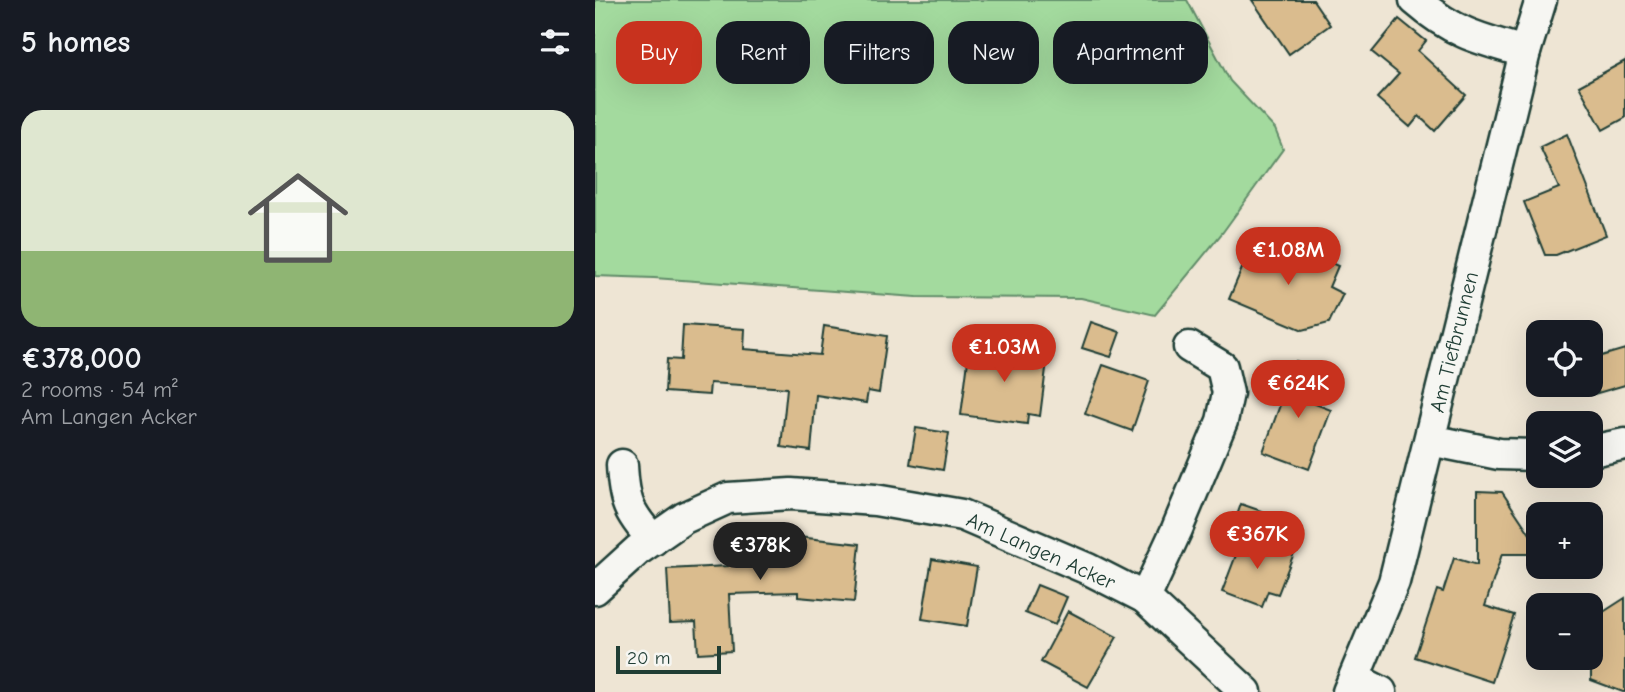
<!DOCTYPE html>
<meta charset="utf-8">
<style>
:root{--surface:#171b24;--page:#20242c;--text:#f1f3f6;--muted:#9ea1a6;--accent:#c8321e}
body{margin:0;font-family:"Comic Neue",sans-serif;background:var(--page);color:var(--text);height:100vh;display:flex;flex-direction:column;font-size:26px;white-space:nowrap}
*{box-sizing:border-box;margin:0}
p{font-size:23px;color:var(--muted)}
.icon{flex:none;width:38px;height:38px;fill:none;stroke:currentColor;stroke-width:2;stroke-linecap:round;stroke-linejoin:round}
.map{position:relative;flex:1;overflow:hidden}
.sheet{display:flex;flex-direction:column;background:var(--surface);width:595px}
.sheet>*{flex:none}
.banner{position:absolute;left:21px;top:21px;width:665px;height:63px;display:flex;gap:14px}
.tools{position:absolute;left:931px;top:320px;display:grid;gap:14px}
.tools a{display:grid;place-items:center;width:77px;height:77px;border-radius:14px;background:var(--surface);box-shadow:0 7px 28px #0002;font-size:35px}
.scale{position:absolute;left:21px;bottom:18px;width:105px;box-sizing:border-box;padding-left:7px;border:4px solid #1f3d34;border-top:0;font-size:19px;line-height:24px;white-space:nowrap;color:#1f3d34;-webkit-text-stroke:5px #f6f6f2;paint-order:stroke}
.price{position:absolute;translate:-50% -60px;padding:0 16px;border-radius:24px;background:var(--accent);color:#fff;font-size:23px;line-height:46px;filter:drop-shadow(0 2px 4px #0008)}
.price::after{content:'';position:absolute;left:50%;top:42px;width:21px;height:16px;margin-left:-10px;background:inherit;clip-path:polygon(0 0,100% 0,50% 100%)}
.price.on{background:#222;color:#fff}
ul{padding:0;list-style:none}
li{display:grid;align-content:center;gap:14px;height:371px;padding:0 21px}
li span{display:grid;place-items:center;height:217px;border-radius:21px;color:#555}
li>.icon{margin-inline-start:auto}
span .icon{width:126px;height:126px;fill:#fffc;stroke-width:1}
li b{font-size:30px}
h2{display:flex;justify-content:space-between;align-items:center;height:84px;padding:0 21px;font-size:30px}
.tag{padding:0 24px;border-radius:21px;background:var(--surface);box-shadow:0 7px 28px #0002;font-size:24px;line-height:63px}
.tag.on{background:var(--accent);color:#fff}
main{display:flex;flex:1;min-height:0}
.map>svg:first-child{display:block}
.green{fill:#a3da9e;stroke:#618c69;stroke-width:2}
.building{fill:#dabc8e;stroke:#1f3d34;stroke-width:2}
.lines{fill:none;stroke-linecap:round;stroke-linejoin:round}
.minor-casing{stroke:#1f3d34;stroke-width:35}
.minor{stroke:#f6f6f2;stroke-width:30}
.labels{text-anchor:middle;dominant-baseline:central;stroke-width:5;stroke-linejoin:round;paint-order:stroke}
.street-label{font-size:21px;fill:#1f3d34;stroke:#f6f6f2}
</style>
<main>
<section class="sheet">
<h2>5 homes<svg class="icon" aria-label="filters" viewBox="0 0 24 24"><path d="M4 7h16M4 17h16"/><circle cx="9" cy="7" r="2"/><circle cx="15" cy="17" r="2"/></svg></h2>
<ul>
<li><span style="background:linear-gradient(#dfe7d0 65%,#8fb573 0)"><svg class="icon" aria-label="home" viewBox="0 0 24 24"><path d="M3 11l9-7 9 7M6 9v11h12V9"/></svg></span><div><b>€378,000</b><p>2 rooms · 54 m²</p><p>Am Langen Acker</p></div></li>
</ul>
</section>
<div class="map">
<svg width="1030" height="692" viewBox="0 0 1030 692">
<rect width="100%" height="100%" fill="#eee5d4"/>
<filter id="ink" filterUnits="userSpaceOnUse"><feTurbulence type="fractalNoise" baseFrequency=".0143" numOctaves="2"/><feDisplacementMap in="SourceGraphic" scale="14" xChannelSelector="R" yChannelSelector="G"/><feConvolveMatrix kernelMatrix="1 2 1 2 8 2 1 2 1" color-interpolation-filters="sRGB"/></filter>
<g filter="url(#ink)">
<!-- green -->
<path class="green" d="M0 0H592L635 81 680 129 688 149 628 232 560 315 486 298 321 297 59 278 0 276Z"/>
<!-- building -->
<g class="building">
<path d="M657 0H718L735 25 694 54Z"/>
<path d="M804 19 831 41 823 51 871 95 840 131 824 116 815 127 782 98 804 74 777 52Z"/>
<path d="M1030 61V118L1008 130 984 86Z"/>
<path d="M972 134 1011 235 961 255H950L929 202 964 188 945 147Z"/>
<path d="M693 244 743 266 734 287 748 294 734 323 708 330 634 299 657 245 687 258Z"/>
<path d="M496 322 525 332 516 357 487 348Z"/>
<path d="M88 325 150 329 149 349 225 355 229 326 292 336 284 393 273 391 271 403 221 395 216 451 186 447 192 388 115 383 114 395 70 392 72 359 86 360Z"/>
<path d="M375 345 453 353 445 416 433 414 432 424 366 415Z"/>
<path d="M1030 349V385L996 395V359Z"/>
<path d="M701 361 727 371 715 402 736 410 714 469 668 452Z"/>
<path d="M508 365 554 381 537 431 490 414Z"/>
<path d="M321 428 354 433 348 470 315 464Z"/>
<path d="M882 491 907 492 943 546V554H907L890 606 919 615 897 682 820 657 842 590 848 592 859 558 882 565Z"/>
<path d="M646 504 678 515 668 541 637 530Z"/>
<path d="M649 534 699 553 683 594 673 591 667 607 627 592Z"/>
<path d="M185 535 265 544 259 602 203 597V592L134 594 137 651 103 653 101 622 75 623 72 569 133 566 132 542 185 540Z"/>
<path d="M337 559 382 567 372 626 327 619Z"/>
<path d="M442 585 472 597 460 625 430 613Z"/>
<path d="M1030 598V692H1028L996 680V620Z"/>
<path d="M473 611 522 637 493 687 446 662Z"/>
</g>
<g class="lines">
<defs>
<g id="minor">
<path d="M820 0C858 33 884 39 930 52"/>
<path d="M835 440 904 454 943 455"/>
<path d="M996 451 1030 444"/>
<path d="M27 465C29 502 33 512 58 540"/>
<path d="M0 589 43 550 89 518 133 498 196 494 280 500 367 515 493 569 550 598 651 692"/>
<path d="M550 598 582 529 627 421 633 393 627 367 594 347"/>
<path d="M760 679 786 692"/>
<path d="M753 692 799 582 930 52 946 0"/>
</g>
</defs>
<!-- minor casing -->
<use href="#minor" class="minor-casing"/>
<!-- minor -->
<use href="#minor" class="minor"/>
</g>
</g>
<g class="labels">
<!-- street labels -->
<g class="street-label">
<text transform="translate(859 342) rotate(-76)">Am Tiefbrunnen</text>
<text transform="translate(446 551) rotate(24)">Am Langen Acker</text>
</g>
</g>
</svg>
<div class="tools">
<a><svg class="icon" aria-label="locate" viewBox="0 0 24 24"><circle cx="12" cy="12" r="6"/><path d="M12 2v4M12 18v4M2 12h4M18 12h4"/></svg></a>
<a><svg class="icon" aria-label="layers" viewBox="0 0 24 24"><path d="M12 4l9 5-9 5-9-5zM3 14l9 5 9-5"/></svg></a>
<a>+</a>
<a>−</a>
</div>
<div class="scale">20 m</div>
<b class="price" style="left:693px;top:287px">€1.08M</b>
<b class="price" style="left:409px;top:384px">€1.03M</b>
<b class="price" style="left:703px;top:420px">€624K</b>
<b class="price" style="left:662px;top:571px">€367K</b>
<b class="price on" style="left:165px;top:582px">€378K</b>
<div class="banner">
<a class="tag on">Buy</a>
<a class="tag">Rent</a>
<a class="tag">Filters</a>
<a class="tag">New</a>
<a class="tag">Apartment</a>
</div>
</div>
</main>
